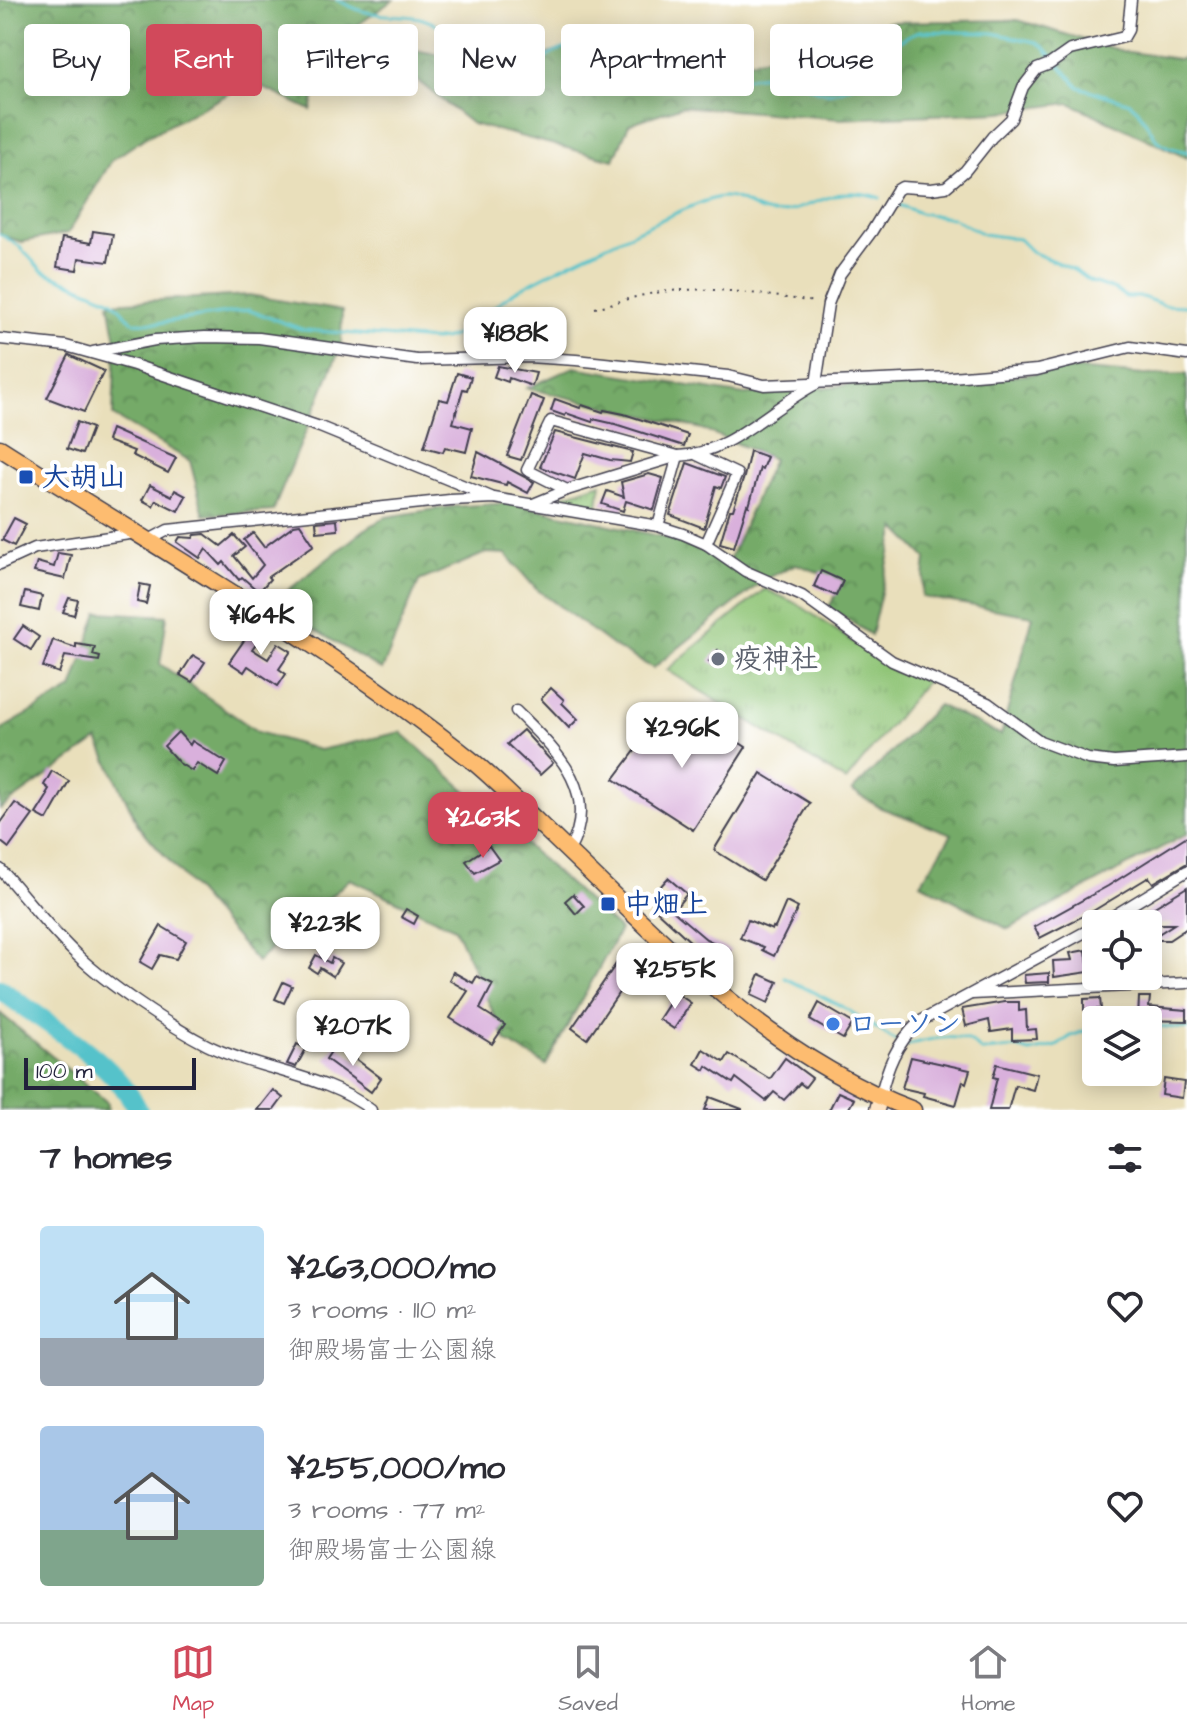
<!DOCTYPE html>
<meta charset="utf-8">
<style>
:root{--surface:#fff;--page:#f2f2f3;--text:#2b2b33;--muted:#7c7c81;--line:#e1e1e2;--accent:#d1495b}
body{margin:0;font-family:"Architects Daughter","Klee One",sans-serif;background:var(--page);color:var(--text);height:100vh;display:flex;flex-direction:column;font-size:30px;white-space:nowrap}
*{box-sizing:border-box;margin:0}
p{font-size:26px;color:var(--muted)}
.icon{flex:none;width:44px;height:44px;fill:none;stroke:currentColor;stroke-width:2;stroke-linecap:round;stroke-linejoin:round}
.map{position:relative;height:1110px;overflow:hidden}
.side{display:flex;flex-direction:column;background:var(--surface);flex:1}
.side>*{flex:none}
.guide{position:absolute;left:24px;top:24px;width:1140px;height:72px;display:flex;gap:16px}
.fabs{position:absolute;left:1082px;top:910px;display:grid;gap:16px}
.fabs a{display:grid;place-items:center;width:80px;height:80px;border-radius:8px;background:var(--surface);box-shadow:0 4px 20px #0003;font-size:40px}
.scale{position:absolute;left:24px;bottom:20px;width:172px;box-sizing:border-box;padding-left:8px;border:4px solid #22223b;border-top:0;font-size:22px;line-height:28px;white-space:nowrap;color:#22223b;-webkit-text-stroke:6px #fff;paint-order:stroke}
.price{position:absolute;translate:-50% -68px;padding:0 18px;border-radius:16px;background:#fff;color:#222;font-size:26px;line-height:52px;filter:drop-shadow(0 2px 4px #0008)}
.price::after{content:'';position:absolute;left:50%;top:48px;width:24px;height:18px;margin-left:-12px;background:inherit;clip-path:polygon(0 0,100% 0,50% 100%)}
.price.active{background:var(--accent);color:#fff}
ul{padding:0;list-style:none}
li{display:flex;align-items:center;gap:24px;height:200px;padding:0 40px}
li span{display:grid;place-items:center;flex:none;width:224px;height:160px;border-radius:8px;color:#555}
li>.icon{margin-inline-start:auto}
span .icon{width:96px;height:96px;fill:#fffc;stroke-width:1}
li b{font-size:34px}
h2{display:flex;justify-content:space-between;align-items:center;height:96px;padding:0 40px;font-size:34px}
.pill{padding:0 28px;border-radius:8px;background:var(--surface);box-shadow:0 4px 20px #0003;font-size:28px;line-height:72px}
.pill.active{background:var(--accent);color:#fff}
.tab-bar{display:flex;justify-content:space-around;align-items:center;height:112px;border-top:2px solid var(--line);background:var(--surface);font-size:22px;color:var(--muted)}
.tab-bar a{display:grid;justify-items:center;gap:4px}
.tab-bar .active{color:var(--accent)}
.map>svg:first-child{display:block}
.forest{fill:url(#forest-crowns);stroke:#4b6652;stroke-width:2}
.park{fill:url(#park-tufts);stroke:#597459;stroke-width:2}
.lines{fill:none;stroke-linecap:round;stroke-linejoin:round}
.stream{stroke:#54c2ca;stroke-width:3}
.river{stroke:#54c2ca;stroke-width:20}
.building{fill:#d9b0dc}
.minor-casing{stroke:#403e4e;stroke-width:13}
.secondary-casing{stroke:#403e4e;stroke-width:17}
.primary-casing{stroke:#403e4e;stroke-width:19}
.path{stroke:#403e4e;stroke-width:2;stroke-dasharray:2 6;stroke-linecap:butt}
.minor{stroke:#fff;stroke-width:10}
.secondary{stroke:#fee4c5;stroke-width:14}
.primary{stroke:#fdbc6f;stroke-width:16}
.transit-dot{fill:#1a4fb4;stroke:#fff;stroke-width:3}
.worship-dot{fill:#6b7280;stroke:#fff;stroke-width:3}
.shop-dot{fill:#3f7fe0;stroke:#fff;stroke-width:3}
.labels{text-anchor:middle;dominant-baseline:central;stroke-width:8;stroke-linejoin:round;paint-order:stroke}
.transit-label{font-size:28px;font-weight:bold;fill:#164399;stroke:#fff;text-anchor:start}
.worship-label{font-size:28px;font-weight:bold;fill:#5b616d;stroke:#fff;text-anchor:start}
.shop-label{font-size:28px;font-weight:bold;fill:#366cbe;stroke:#fff;text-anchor:start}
</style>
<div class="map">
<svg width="1187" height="1110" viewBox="0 0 1187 1110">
<defs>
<pattern id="forest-crowns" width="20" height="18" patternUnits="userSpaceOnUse" patternTransform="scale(2)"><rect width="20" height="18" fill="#74aa68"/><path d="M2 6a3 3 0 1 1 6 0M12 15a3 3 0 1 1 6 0" fill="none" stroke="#5f8a57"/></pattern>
<pattern id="park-tufts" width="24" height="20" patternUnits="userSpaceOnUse" patternTransform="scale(2)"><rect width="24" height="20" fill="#90c577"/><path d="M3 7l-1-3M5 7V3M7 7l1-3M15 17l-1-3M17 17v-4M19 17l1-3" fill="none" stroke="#7ca968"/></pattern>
</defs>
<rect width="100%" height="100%" fill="#fff"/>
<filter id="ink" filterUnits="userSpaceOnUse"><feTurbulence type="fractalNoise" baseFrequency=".0125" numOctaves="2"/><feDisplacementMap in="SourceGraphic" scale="16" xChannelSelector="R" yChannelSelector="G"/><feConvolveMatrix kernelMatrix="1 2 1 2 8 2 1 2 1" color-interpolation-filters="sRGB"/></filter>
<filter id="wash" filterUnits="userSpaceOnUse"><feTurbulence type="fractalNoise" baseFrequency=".006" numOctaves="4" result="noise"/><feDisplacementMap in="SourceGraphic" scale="32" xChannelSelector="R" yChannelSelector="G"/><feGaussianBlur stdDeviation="1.8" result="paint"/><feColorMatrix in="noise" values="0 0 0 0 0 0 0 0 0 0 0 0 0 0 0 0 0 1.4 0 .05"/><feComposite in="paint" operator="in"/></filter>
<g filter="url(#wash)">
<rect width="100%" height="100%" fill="#e9dfbb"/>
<!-- forest -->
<g class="forest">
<path d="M0 0H393L342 36 503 67 600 39 680 79 778 54 837 63 886 22 1018 20 1122 51 1179 59 1187 57V158L1070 103 1001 112 841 119 682 106 629 124 614 160 472 124 384 54 341 37 317 88 311 110 251 82 146 137 112 160 68 233 22 242 0 235Z"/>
<path d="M249 295 342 311 341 346 273 511 204 515 190 461 113 416 116 340 109 303Z"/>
<path d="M574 367 745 395 858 384 939 385 1075 369 1144 375 1187 374V834L1008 929 921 883 952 834 881 808 852 791 938 705 1001 735 1033 616 922 597 926 558 896 528 871 635 829 607 843 581 796 564 764 580 653 668 613 646 535 588 506 554 486 553 419 581 382 670 271 604 364 530 386 517 449 507 511 503 682 541 729 560 773 459 702 429 527 388Z"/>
<path d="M98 612 167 616 160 664 258 732 319 750 401 732 620 930 546 1065 506 1041 455 928 350 879 257 962 138 825 98 740 0 809V730L72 689Z"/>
<path d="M0 1013 108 1103V1110H0Z"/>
</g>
<!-- park -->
<g class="park">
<path d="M601 483 597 513 539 504Z"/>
<path d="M765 589 798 604 892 669 926 681 846 781 667 670Z"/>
</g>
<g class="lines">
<!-- stream -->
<g class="stream">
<path d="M337 0C346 4 356 10 366 12 404 21 420 7 454 38 475 57 467 98 502 96 536 70 543 47 589 44 600 44 608 44 618 50 633 59 646 77 663 81 700 90 742 74 779 75 797 76 813 94 831 92 876 85 878 44 920 31L993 33 1036 42 1044 47 1079 87 1130 103 1138 110 1157 140 1168 147 1187 152"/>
<path d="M896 204 920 213 952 218 983 234 1019 239 1032 252 1074 270 1089 281 1115 290 1126 297H1142L1164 305 1187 306"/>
<path d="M0 234 19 246 42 271 112 300 133 322 158 323 248 310 304 330 434 340C469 339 487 307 516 291 555 269 596 250 637 231 662 220 689 205 716 198 741 192 756 217 780 213 821 206 836 183 880 198"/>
<path d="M785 978 845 1008 896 1041"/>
<path d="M1148 1025 1187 1029"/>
<path d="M908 1045C925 1040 949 1034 967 1040 972 1041 978 1048 982 1051L1017 1048 1030 1052 1057 1046 1071 1036 1096 1027"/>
</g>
<!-- river -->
<path class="river" d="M0 989C45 1024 112 1058 138 1110"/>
</g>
<g id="blocks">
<!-- building -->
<g class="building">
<path d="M93 231 113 234 108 262 79 258 77 270 57 267 62 238 91 243Z"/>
<path d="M69 355 104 371 84 412 47 398Z"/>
<path d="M498 366 536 373 532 386 509 378 508 382 494 377Z"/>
<path d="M457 373 471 377 467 390 463 389 453 423 472 428 466 452 445 447 443 452 424 447 439 399 448 401Z"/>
<path d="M531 395 544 400 521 460 507 456Z"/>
<path d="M555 399 580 408 582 405 603 412 604 410 624 414 688 435 684 446 615 424 593 419 592 422 566 413 565 416 551 411Z"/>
<path d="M77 422 92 428 82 454 67 449Z"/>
<path d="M111 429 176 458 168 473 132 455 134 451 107 441Z"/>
<path d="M555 432 633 452 630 462 610 460 585 453 575 479 540 467Z"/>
<path d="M750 451 767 457 762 469 760 468 749 506 747 505 734 547 720 543 730 510H733L744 477Z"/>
<path d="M478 452 534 482 528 493 507 482 506 485 471 476Z"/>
<path d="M687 463 725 477 721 488 716 486 704 528 670 515Z"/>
<path d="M649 474 663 478 654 510 626 501 623 511 602 504 607 491 624 497 621 482Z"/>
<path d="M150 485 172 496 175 490 186 496 178 511 156 500 153 506 142 500Z"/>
<path d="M14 518 26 524 14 546 2 540Z"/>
<path d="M337 520 338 530 317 532 316 522Z"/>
<path d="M300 524 314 545 268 577 270 579 259 592 242 577 239 580 224 562 221 565 206 549 200 558 177 542 180 537 193 538 195 535 205 534 221 546 234 535 245 547 234 556 252 578 263 565 244 540 253 533 264 547 294 525Z"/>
<path d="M58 553 71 555 65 579 34 572 37 562 54 567Z"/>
<path d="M821 571 843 581 836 596 814 586Z"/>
<path d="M140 584 150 586 146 604 137 602Z"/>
<path d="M25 592 42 596 39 611 21 607Z"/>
<path d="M69 598 78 600 74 615 63 612Z"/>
<path d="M257 622 267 629 252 649 268 659 278 643 291 651 279 669 286 674 278 686 248 666 244 672 229 662Z"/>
<path d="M23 626 39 637 31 650 14 639Z"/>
<path d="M53 640 76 648V644L95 647 93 655 100 657 99 661 65 656 59 673 43 667Z"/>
<path d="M718 650 725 657 720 667 709 661Z"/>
<path d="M193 655 205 662 192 682 180 675Z"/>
<path d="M551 688 564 700 562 703 578 719 569 728 541 699Z"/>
<path d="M695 714 746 747 693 830 614 779 650 731 673 745Z"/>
<path d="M523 730 553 763 540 775 507 744Z"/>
<path d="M178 732 190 745 192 741 226 762 218 776 197 763 192 771 179 763 164 746Z"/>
<path d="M52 771 69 781 47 820 36 814 48 795 46 794 49 789 44 785Z"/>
<path d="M761 773 810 803 762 880 714 850Z"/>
<path d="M15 803 33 815 9 848 0 841V824Z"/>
<path d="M1187 836V863L1153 883 1149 877 1093 911 1040 938 1034 927 1108 886Z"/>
<path d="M489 846 499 860 475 873 466 861Z"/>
<path d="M668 878 687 894 673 911 706 939 730 950 721 970 704 962 707 957 655 909 669 896 659 888Z"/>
<path d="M1187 887V928L1169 940H1149L1174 924H1127Z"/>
<path d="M573 894 584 906 576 914 565 901Z"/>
<path d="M323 901 335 908 330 916 318 909Z"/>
<path d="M786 902 798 908 774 956 762 950 764 947 740 938 748 920 772 930 773 927 775 928Z"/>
<path d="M406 909 418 916 414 924 401 917Z"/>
<path d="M161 926 186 941 176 959 160 955 152 969 140 962Z"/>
<path d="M627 948 642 959 587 1039 572 1028Z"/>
<path d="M1086 950 1089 972 1054 977 1053 961 1072 960 1070 953Z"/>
<path d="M316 955 330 963 332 958 341 963 333 976 320 968 317 973 309 968Z"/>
<path d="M453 972 473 983 477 976 493 984 480 1009 505 1025 492 1044 450 1018 468 991 449 980Z"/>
<path d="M1049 973V982L1025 983 1024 975Z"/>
<path d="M760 974 778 982 768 1003 751 995Z"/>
<path d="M283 982 292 986 284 1003 275 999Z"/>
<path d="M676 993 691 1003 674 1029 659 1019Z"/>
<path d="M1139 997H1150L1149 1007 1187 1010V1021L1138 1020Z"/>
<path d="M1100 998 1101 1009 1084 1010V999Z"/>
<path d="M1005 1002H1019V1011L1026 1010 1027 1030 1036 1029 1037 1039 1012 1040V1029L991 1032 989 1020 966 1026 962 1009Z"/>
<path d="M819 1003 853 1023 843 1039 810 1020Z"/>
<path d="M297 1044 306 1049 296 1067 287 1064Z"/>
<path d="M336 1044 381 1078 371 1092 326 1059Z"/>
<path d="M703 1049 724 1062 729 1054 770 1079 785 1058 812 1078 805 1087 800 1083 784 1100 774 1092 766 1101 736 1078 733 1083 707 1066 705 1070 695 1064Z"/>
<path d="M911 1057 970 1070 966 1083 963 1081 956 1105 923 1096 924 1093 902 1088Z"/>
<path d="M997 1064 1037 1074 1033 1090 1015 1085 1008 1110H989L997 1078 993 1077Z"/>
<path d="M1164 1079 1184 1082 1182 1098 1162 1095Z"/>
<path d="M273 1090 283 1098 274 1110H257Z"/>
<path d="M838 1092 854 1099 848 1110H829Z"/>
<path d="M710 1097 742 1109V1110H705Z"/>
</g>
</g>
</g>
<g filter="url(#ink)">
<use href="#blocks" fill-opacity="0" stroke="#403e4e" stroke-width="2"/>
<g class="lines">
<defs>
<g id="minor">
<path d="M0 339 66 346 134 365 320 427 491 497"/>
<path d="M93 352 155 340 205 337 259 338 417 360 528 357 576 360 728 376 764 385 951 377 1037 370 1130 347 1187 355"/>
<path d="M697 455 737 474 706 544"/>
<path d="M567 490 527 470 551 421 678 456 658 526"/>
<path d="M533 504 567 490 678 456C730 454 771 407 816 384L828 304 840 274 872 231 897 190 902 187 931 189 946 187 965 171 992 137 1011 119 1023 87 1037 69 1050 64 1070 50 1124 37 1128 30 1131 0"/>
<path d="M149 540 168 530 450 500 494 498 658 526 683 534 706 544 745 571 802 596 892 661 988 703 1040 741 1088 759 1114 762 1187 757"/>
<path d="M0 564 35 548 136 533"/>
<path d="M516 711C555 750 602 791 569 851"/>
<path d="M0 869C26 897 49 929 77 955 107 984 170 1026 207 1045 257 1070 327 1075 371 1110"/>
<path d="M1100 924 1187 871"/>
<path d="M972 994 1187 983"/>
<path d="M880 1098C887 1067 896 1044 919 1022L1096 926"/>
</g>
<path id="secondary" d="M877 1110 880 1098"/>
<path id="primary" d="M0 448C160 550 326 643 475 763 499 783 522 807 545 829 658 936 764 1054 913 1110"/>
</defs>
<!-- minor casing -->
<use href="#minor" class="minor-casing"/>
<!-- secondary casing -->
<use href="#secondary" class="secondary-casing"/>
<!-- primary casing -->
<use href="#primary" class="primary-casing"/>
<!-- path -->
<path class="path" d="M595 308C615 303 635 296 655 293 708 284 763 295 815 302"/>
<!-- minor -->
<use href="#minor" class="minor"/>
<!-- secondary -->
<use href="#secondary" class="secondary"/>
<!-- primary -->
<use href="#primary" class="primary"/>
</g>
</g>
<!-- markers -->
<g class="transit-dot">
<rect x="18" y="469" width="16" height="16" rx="4"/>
<rect x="600" y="896" width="16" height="16" rx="4"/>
</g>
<circle class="worship-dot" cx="718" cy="659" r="8"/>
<circle class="shop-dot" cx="833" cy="1024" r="8"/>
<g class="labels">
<!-- transit labels -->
<g class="transit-label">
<text x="42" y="477">大胡山</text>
<text x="624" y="904">中畑上</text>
</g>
<!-- worship labels -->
<g class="worship-label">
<text x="734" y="659">疫神社</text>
</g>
<!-- shop labels -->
<g class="shop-label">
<text x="849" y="1024">ローソン</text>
</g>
</g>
</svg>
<div class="fabs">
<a><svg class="icon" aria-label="locate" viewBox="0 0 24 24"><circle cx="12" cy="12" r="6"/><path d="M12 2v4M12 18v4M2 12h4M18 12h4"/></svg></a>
<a><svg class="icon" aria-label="layers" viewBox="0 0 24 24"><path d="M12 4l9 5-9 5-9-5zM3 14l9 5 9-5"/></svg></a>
</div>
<div class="scale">100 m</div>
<b class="price" style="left:515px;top:375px">¥188K</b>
<b class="price" style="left:261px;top:657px">¥164K</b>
<b class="price" style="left:682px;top:770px">¥296K</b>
<b class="price active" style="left:483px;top:860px">¥263K</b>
<b class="price" style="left:325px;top:965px">¥223K</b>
<b class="price" style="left:675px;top:1011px">¥255K</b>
<b class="price" style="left:353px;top:1068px">¥207K</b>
<div class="guide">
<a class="pill">Buy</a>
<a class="pill active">Rent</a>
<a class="pill">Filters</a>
<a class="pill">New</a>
<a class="pill">Apartment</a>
<a class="pill">House</a>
</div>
</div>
<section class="side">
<h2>7 homes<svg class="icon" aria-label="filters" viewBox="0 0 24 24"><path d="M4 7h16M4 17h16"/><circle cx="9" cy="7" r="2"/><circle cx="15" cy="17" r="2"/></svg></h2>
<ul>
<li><span style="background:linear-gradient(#bfe0f5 70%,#9aa5b1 0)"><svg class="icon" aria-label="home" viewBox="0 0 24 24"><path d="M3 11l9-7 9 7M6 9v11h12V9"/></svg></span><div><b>¥263,000/mo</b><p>3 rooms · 110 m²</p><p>御殿場富士公園線</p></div><svg class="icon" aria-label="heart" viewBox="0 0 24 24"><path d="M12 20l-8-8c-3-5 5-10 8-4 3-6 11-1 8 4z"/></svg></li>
<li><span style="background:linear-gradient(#a9c7e8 65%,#7fa58c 0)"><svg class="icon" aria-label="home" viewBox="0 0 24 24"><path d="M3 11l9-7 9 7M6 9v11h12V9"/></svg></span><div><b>¥255,000/mo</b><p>3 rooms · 77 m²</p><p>御殿場富士公園線</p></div><svg class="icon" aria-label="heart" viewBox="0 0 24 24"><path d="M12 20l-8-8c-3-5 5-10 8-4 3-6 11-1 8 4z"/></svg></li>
</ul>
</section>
<nav class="tab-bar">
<a class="active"><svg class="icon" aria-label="map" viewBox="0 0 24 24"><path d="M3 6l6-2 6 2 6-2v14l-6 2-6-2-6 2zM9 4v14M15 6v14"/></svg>Map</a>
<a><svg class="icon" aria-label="saved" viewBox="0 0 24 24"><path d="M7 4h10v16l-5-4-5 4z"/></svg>Saved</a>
<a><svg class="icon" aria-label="home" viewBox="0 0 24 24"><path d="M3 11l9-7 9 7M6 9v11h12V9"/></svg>Home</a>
</nav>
